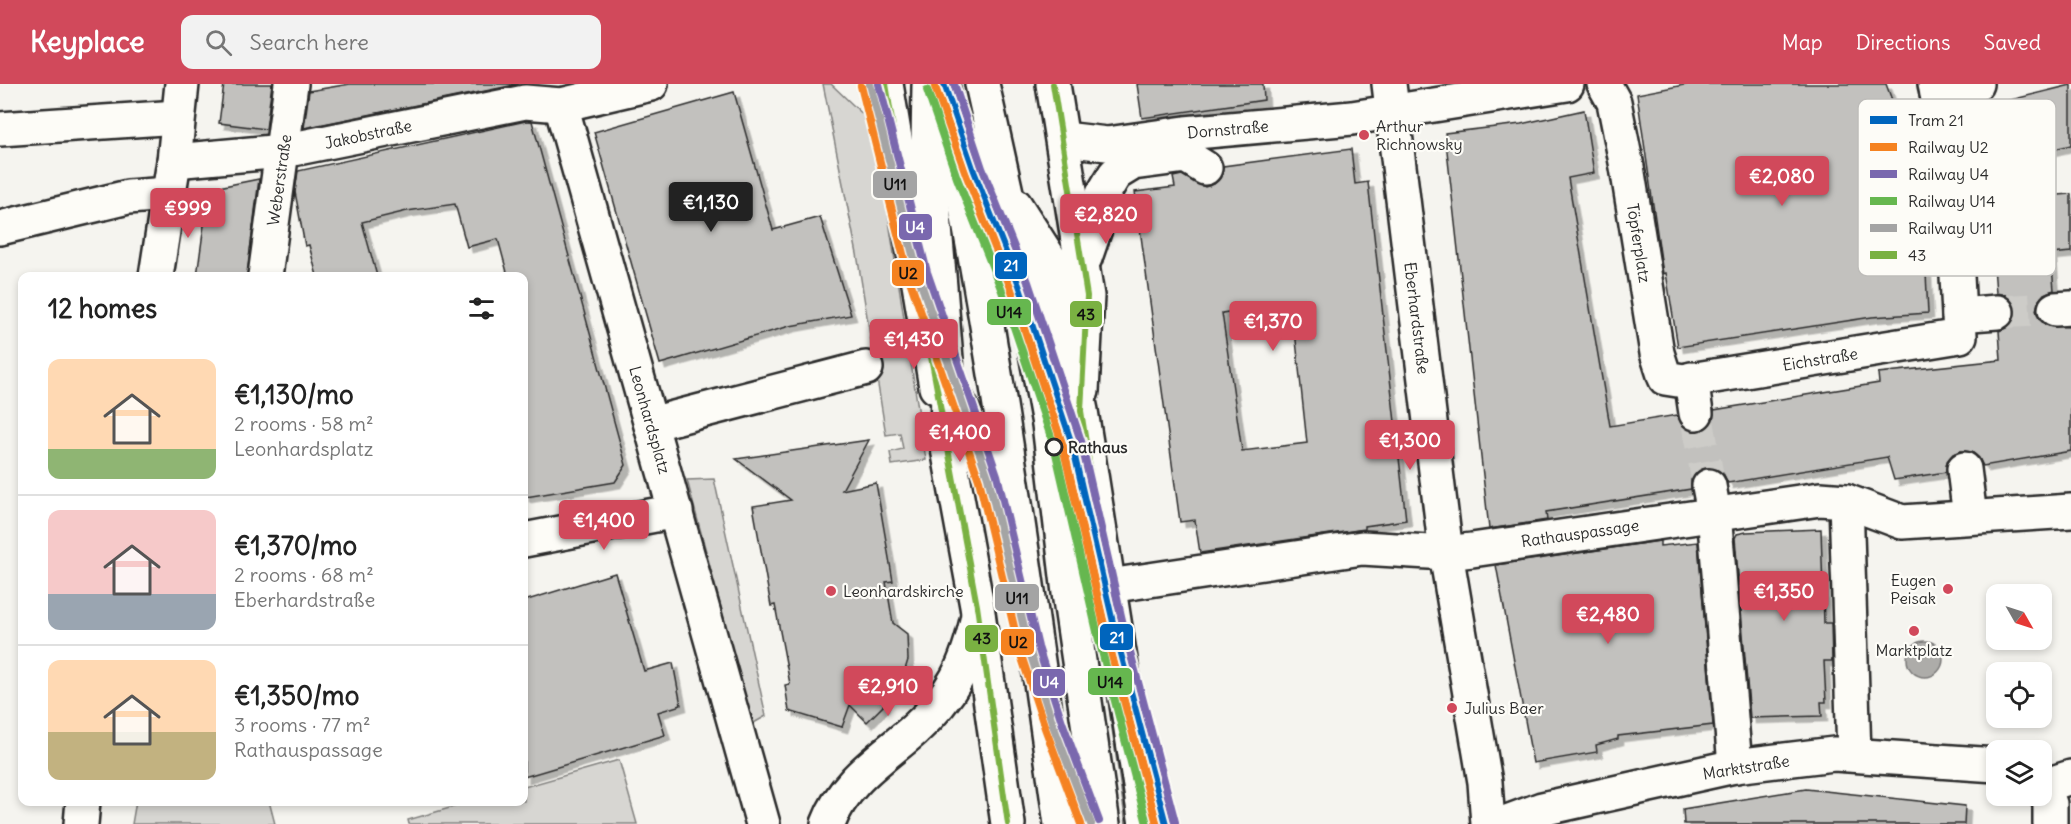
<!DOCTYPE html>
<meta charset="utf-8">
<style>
:root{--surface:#fff;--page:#f2f2f2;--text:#222;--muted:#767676;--line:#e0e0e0;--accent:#d1495b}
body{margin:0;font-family:Delius,sans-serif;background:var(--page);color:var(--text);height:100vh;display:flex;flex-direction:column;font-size:22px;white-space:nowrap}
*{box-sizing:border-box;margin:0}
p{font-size:20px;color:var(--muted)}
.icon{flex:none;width:33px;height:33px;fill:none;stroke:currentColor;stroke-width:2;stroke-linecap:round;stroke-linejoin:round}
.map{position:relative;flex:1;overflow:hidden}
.panel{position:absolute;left:18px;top:188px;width:510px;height:534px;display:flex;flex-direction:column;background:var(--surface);border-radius:12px;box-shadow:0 3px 9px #0003}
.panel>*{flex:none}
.needle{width:39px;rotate:129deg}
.tools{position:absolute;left:1986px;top:500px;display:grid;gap:12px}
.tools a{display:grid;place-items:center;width:66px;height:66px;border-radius:12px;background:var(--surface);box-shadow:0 3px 9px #0003;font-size:30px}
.price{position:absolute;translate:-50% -51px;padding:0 14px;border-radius:6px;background:var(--accent);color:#fff;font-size:20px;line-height:39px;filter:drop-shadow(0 2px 3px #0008)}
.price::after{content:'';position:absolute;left:50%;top:36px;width:18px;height:14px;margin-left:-9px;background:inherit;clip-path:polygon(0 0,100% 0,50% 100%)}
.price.active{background:#222;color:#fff}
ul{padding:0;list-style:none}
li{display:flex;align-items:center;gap:18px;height:150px;padding:0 30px}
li+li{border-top:2px solid var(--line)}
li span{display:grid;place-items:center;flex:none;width:168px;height:120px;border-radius:12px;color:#555}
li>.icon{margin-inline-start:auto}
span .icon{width:72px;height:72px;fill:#fffc;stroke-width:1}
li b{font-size:26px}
h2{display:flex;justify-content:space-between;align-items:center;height:72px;padding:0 30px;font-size:26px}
header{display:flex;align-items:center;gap:36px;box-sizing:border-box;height:84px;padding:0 30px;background:var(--accent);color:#fff}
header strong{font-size:28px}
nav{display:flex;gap:33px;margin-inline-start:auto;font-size:21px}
.search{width:420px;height:54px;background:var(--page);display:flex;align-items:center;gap:15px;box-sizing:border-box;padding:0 21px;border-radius:12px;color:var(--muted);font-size:22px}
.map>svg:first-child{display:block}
.green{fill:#d7d6d2;stroke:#81807e;stroke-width:1.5}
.water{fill:#adaca9;stroke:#797877;stroke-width:1.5}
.building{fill:#c2c1be;stroke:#2b2b2b;stroke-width:1.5;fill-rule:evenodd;filter:url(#shadow)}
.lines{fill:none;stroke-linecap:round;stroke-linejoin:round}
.minor-tunnel{stroke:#cdccc8;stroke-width:33;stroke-dasharray:33 16;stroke-linecap:butt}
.minor-casing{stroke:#2b2b2b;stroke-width:38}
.major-casing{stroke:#2b2b2b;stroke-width:38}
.minor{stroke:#fdfcf7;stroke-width:33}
.major{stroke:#fdfcf7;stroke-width:33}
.bus-1-casing{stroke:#fdfcf7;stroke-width:10}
.bus-1{stroke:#7ab142;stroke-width:6}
.rail-1-casing{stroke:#fdfcf7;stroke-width:12}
.rail-2-casing{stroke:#fdfcf7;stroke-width:12}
.rail-3-casing{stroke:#fdfcf7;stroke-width:12}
.rail-4-casing{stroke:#fdfcf7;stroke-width:12}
.rail-1{stroke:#f58220;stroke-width:8}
.rail-2{stroke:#7a68ae;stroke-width:8}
.rail-3{stroke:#66b74f;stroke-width:8}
.rail-4{stroke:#a4a4a4;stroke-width:8}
.tram-1-casing{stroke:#fdfcf7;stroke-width:10}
.tram-1{stroke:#0065bd;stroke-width:6}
.poi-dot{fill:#d1495b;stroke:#fdfcf7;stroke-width:2}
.stop-dot{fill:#fdfcf7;stroke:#2b2b2b;stroke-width:3}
.labels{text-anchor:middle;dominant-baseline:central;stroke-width:4.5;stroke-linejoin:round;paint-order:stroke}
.poi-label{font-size:16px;fill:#2b2b2b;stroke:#fdfcf7;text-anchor:start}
.street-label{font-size:16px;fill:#2b2b2b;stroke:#fdfcf7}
.stop-label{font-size:16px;font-weight:bold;fill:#2b2b2b;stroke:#fdfcf7;text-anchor:start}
.key{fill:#fdfcf7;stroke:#bebdba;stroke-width:1.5}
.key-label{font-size:16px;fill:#2b2b2b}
.line-badge{stroke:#fdfcf7;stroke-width:2}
.badge-label{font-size:16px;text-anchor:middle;font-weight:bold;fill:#fff}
.pale-badge-label{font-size:16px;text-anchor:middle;font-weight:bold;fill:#111}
</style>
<header>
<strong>Keyplace</strong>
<div class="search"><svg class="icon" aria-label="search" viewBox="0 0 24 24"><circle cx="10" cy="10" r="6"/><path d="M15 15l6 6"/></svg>Search here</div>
<nav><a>Map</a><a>Directions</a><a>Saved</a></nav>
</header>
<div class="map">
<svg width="2071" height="740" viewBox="0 0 2071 740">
<defs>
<filter id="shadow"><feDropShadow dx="5.5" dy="5.5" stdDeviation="0" flood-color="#0004"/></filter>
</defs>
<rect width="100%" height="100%" fill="#f5f4ef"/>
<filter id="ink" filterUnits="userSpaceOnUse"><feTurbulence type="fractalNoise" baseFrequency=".0167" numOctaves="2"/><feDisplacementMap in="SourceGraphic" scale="12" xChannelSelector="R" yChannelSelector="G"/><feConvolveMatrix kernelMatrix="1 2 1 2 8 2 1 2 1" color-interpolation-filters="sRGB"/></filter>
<g filter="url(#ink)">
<!-- green -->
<g class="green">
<path d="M823 0H831L874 41 926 376 892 381 890 368 903 365 900 349 886 351 857 170Z"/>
<path d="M714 395 766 632 752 640 687 396Z"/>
<path d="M1104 521 1136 740H1126L1094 522Z"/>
<path d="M1080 670 1090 740H1079L1069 672Z"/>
<path d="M619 676 637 740H409L408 736 474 717H524V703Z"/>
<path d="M136 717H269L275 740H132Z"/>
</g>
<!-- water -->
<circle class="water" cx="1925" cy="575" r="18"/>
<!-- building -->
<g class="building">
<path d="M224 0H272L266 45 219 39Z"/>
<path d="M350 0H519L304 44 309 7Z"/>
<path d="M1137 0H1263L1264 16 1142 34Z"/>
<path d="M1689 0H1886L1908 59 1913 58 1919 97 1904 101 1907 121 1922 120 1926 149H1924L1928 229 1872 233 1678 263 1666 189 1663 190 1637 10Z"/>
<path d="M2071 1V61L1987 81 1974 25Z"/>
<path d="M734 8 773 146 820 133 851 231 790 242 660 280 594 48Z"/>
<path d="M1584 26 1594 89 1568 94 1610 342 1677 331 1682 341 1690 347H1699L1707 344 1713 336 1714 326 1879 299 1878 289 2001 276 1999 247 2008 243 2014 236 2016 227 2012 217 2006 211 1996 209 1989 116 2071 110V168L2051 170 2054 206 2044 210 2039 216 2036 226 2039 235 2046 241 2071 243V367L1983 382 1979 374 1972 368 1961 367 1953 370 1947 377 1946 388 1894 396 1887 373 1728 399 1723 389 1716 385 1706 384 1696 388 1691 396V405L1546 428 1547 436 1489 445 1445 49 1521 40Z"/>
<path d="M526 37H532L626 381 615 398 526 413 524 412V192H508L498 155 467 163 455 120 407 127 362 138 377 192H317L309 161 305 162 295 108 298 87Z"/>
<path d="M1351 65 1355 100 1368 98 1406 436 1365 442V445L1200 469 1195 436 1180 438 1135 108 1175 103 1173 93 1182 91 1205 103 1214 100 1220 94 1223 82ZM1292 219 1307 359 1242 367 1222 229Z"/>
<path d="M259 95 247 192H197L209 105Z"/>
<path d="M869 356 842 406 876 399 893 497 886 498 893 539 907 550 908 576 904 589 890 593 883 622 867 638 850 621 842 643 789 627 785 601 790 600 775 521 771 522 753 422 791 416 736 375Z"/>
<path d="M1821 445 1824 539H1831L1832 577H1824L1826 618H1821L1822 632 1750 634 1735 454 1737 450 1746 448Z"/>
<path d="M1660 457V462L1698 458 1713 641 1618 652V655L1596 661 1597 668 1533 679 1496 481Z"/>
<path d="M615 489 644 587 673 579 681 621 658 628 665 651 524 693V517Z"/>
<path d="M1806 705 1965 722 1964 740H1684L1683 725Z"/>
</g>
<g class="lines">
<!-- minor-tunnel -->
<g class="minor-tunnel">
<path d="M1997 228 2055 225"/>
<path d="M1696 329 1709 402"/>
</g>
<defs>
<g id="minor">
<path d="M886 0 936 303"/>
<path d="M1053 0 1087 212 1082 307"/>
<path d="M1389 0 1446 469 1485 698 1488 740"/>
<path d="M1604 0 1614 18 1627 83 1657 269 1665 294 1684 297 1960 252 1951 71 1935 0"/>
<path d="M1937 10 1976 0"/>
<path d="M561 21 763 740"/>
<path d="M0 45 178 33"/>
<path d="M1064 55 1107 60 1185 49 1352 34 1567 0"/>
<path d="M174 77 283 67 525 18 561 21 651 0"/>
<path d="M0 144 128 113 168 110"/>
<path d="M1085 174 1096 142 1103 110 1115 90 1133 79 1186 72 1205 84"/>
<path d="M156 192 174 77 182 0"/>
<path d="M265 192 291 0"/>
<path d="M2055 225 2071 224"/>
<path d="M1959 231 1997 228"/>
<path d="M945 291 1014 430"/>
<path d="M1691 295 1696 329"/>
<path d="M651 340 866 284"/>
<path d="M1964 385 1970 433"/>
<path d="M1709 402 1714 429 1735 682"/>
<path d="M1846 417 1854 671"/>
<path d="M524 456 676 427"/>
<path d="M1109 502 1362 464 1446 469 1472 466 1820 415 1846 417 1902 438 2071 427"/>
<path d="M2042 701 2050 720V740"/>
<path d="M2043 702 2071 693"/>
<path d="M81 740 83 717"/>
<path d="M828 740C844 697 881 675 914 646 953 611 967 582 978 532"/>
<path d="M1502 740 1542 725 1735 682 1834 670 1996 681"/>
</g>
<g id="major">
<path d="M942 0C993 245 1026 493 1061 740"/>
<path d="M982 0 1009 122 1049 340 1069 509 1103 740"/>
<path d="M929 2 928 59 948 299 947 359 977 522 1008 740"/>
<path d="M1015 121 1049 174 1081 327 1146 740"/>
</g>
</defs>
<!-- minor casing -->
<use href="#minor" class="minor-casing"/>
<!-- major casing -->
<use href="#major" class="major-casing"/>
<!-- minor -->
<use href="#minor" class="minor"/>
<!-- major -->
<use href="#major" class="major"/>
<defs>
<g id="bus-1">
<path d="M886 0 927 251 977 522 1008 740"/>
<path d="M1053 0 1087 212 1081 327 1141 707 1156 740"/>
</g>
</defs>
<!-- bus-1 casing -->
<use href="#bus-1" class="bus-1-casing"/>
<!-- bus-1 -->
<use href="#bus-1" class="bus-1"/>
<defs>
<g id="rail-1">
<path d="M861 2 909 194 979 396 1020 568 1045 644 1081 740"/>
<path d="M935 3 966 90 1011 204 1063 362 1106 549 1157 740"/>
</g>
<g id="rail-2">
<path d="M879 0 927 188 997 391 1038 563 1062 638 1099 737"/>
<path d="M954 0 982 84 1028 198 1081 357 1124 545 1175 738"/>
</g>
<path id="rail-3" d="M927 6 957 94 1002 207 1055 365 1098 552 1147 740"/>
<path id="rail-4" d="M870 0 918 191 988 393 1029 565 1053 641 1091 740"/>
</defs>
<!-- rail-1 casing -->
<use href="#rail-1" class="rail-1-casing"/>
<!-- rail-2 casing -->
<use href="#rail-2" class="rail-2-casing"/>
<!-- rail-3 casing -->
<use href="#rail-3" class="rail-3-casing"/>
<!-- rail-4 casing -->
<use href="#rail-4" class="rail-4-casing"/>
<!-- rail-1 -->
<use href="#rail-1" class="rail-1"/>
<!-- rail-2 -->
<use href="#rail-2" class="rail-2"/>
<!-- rail-3 -->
<use href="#rail-3" class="rail-3"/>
<!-- rail-4 -->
<use href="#rail-4" class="rail-4"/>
<defs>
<path id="tram-1" d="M944 0 974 87 1019 201 1072 360 1115 547 1166 740"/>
</defs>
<!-- tram-1 casing -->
<use href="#tram-1" class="tram-1-casing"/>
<!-- tram-1 -->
<use href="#tram-1" class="tram-1"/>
</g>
</g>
<!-- markers -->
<g class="poi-dot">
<circle cx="1364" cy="51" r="6"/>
<circle cx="1948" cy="505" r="6"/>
<circle cx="831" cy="507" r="6"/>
<circle cx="1914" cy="547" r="6"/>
<circle cx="1452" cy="624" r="6"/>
</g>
<circle class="stop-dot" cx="1054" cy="363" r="8"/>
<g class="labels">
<!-- poi labels -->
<g class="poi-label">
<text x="1376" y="42">Arthur<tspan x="1376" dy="18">Richnowsky</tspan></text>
<text x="1936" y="496" text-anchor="end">Eugen<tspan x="1936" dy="18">Peisak</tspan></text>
<text x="843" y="507">Leonhardskirche</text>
<text x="1914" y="566" text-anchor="middle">Marktplatz</text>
<text x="1464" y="624">Julius Baer</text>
</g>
<!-- street labels -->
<g class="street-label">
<text transform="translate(1228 45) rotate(-5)">Dornstraße</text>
<text transform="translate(368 50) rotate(-12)">Jakobstraße</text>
<text transform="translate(279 96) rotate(-82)">Weberstraße</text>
<text transform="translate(1639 159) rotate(81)">Töpferplatz</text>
<text transform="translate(1417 234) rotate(83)">Eberhardstraße</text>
<text transform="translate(1820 275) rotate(-9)">Eichstraße</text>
<text transform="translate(650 336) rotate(74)">Leonhardsplatz</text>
<text transform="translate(1580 449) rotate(-8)">Rathauspassage</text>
<text transform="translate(1746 683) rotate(-9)">Marktstraße</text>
</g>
<!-- stop labels -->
<g class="stop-label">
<text x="1068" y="363">Rathaus</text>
</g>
</g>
<!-- legend -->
<rect x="1858" y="15" width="198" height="177" rx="9" class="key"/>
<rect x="1870" y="32" width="27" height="8" fill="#0065bd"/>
<rect x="1870" y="59" width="27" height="8" fill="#f58220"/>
<rect x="1870" y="86" width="27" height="8" fill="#7a68ae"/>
<rect x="1870" y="113" width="27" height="8" fill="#66b74f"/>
<rect x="1870" y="140" width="27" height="8" fill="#a4a4a4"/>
<rect x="1870" y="167" width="27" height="8" fill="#7ab142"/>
<g class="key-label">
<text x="1908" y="42">Tram 21</text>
<text x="1908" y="69">Railway U2</text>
<text x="1908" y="96">Railway U4</text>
<text x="1908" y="123">Railway U14</text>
<text x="1908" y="150">Railway U11</text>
<text x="1908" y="177">43</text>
</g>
<g class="line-badge">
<rect x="872" y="86" width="46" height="29" rx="6" fill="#a4a4a4"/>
<rect x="898" y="129" width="35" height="28" rx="6" fill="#7a68ae"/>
<rect x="994" y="167" width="34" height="29" rx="6" fill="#0065bd"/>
<rect x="891" y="175" width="34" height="28" rx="6" fill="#f58220"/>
<rect x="986" y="214" width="46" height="28" rx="6" fill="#66b74f"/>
<rect x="1069" y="216" width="34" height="28" rx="6" fill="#7ab142"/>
<rect x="994" y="499" width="46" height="29" rx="6" fill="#a4a4a4"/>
<rect x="1099" y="539" width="35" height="28" rx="6" fill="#0065bd"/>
<rect x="964" y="540" width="35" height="29" rx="6" fill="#7ab142"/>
<rect x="1000" y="544" width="35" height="28" rx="6" fill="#f58220"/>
<rect x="1087" y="583" width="46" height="29" rx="6" fill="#66b74f"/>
<rect x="1032" y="584" width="34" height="29" rx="6" fill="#7a68ae"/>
</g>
<g class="badge-label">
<text x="915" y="149">U4</text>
<text x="1011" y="187">21</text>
<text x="1117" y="559">21</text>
<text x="1049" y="604">U4</text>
</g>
<g class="pale-badge-label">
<text x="895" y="106">U11</text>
<text x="908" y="195">U2</text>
<text x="1009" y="234">U14</text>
<text x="1086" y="236">43</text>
<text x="1017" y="520">U11</text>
<text x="982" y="560">43</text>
<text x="1018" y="564">U2</text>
<text x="1110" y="604">U14</text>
</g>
</svg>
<div class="tools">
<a><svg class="needle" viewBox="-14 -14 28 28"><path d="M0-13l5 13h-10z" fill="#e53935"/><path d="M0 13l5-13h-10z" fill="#767676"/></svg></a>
<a><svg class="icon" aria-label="locate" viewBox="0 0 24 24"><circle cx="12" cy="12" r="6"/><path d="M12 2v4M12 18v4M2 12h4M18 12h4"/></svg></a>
<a><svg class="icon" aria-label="layers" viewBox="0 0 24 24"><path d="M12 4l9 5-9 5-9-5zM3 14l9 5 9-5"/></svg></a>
</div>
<b class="price" style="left:1782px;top:123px">€2,080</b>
<b class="price active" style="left:711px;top:149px">€1,130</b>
<b class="price" style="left:188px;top:155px">€999</b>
<b class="price" style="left:1106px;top:161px">€2,820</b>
<b class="price" style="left:1273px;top:268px">€1,370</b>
<b class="price" style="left:914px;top:286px">€1,430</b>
<b class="price" style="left:960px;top:379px">€1,400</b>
<b class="price" style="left:1410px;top:387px">€1,300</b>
<b class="price" style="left:604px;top:467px">€1,400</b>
<b class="price" style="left:1784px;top:538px">€1,350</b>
<b class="price" style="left:1608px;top:561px">€2,480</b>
<b class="price" style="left:888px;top:633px">€2,910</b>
<section class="panel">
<h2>12 homes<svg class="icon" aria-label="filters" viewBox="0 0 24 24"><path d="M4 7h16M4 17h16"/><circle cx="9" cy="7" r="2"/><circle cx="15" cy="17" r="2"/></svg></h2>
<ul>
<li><span style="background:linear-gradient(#ffd9b3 75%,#8fb573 0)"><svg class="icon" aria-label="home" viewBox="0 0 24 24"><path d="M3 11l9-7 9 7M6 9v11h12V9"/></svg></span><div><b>€1,130/mo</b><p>2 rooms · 58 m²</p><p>Leonhardsplatz</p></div></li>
<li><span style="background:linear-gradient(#f6c9c9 70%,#9aa5b1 0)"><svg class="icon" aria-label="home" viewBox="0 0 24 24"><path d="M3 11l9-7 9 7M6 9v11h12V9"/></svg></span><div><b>€1,370/mo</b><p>2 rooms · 68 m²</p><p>Eberhardstraße</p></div></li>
<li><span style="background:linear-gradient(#ffd9b3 60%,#c2b280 0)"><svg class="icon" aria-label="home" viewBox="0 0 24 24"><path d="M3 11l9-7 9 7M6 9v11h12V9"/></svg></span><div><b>€1,350/mo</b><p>3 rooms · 77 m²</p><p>Rathauspassage</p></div></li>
</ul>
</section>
</div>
